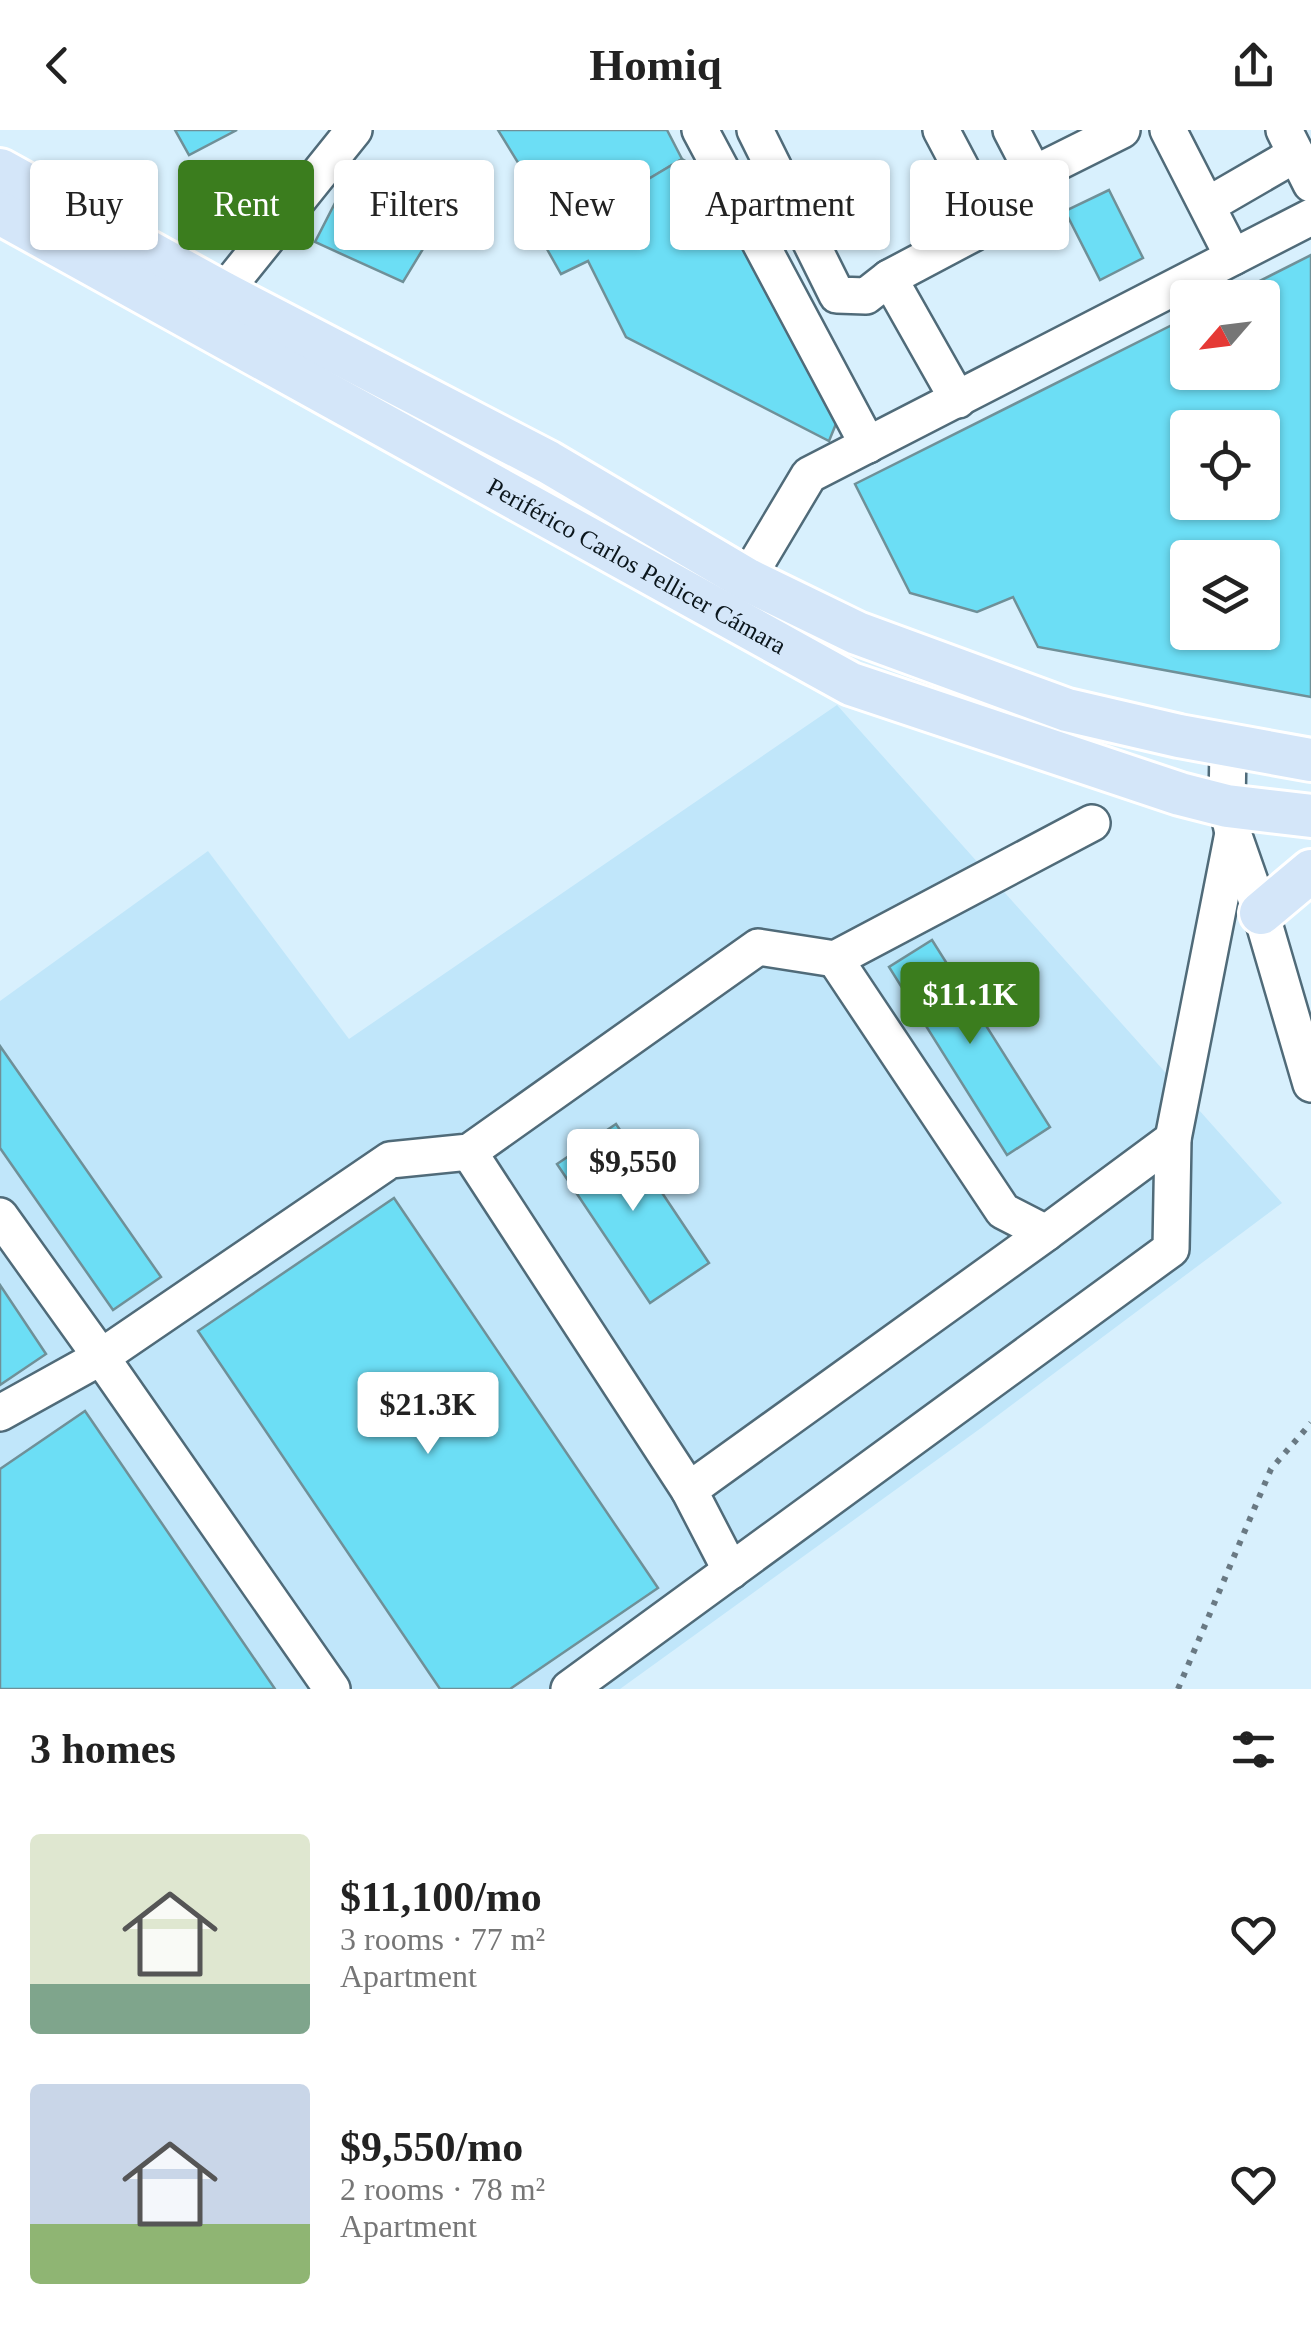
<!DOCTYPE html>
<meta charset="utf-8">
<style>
:root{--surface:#fff;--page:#f2f2f2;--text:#222;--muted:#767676;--accent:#3b7d1e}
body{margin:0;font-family:Georgia,serif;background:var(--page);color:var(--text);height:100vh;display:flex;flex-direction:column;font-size:38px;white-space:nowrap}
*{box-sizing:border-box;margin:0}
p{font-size:32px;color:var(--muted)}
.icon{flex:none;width:55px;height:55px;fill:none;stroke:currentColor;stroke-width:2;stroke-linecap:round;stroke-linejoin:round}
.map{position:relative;height:1559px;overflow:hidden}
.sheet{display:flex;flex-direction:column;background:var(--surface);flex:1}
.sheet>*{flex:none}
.guide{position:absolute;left:30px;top:30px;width:1252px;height:90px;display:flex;gap:20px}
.needle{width:65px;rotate:242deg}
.controls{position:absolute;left:1170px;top:150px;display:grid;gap:20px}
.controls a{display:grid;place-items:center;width:110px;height:110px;border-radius:10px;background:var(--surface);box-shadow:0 2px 8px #0004;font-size:50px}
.price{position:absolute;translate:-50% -85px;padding:0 22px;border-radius:10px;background:#fff;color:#222;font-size:32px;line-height:65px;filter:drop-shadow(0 2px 5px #0008)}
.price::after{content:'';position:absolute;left:50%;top:60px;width:30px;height:22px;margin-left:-15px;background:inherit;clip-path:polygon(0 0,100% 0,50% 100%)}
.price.on{background:var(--accent);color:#fff}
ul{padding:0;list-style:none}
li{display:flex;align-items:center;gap:30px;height:250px;padding:0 30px}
li span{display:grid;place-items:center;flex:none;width:280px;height:200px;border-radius:10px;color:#555}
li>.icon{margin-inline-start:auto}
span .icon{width:120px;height:120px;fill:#fffc;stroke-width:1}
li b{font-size:42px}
h2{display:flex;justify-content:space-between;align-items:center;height:120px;padding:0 30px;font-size:42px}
.pill{padding:0 35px;border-radius:10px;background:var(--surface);box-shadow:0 2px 8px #0004;font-size:35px;line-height:90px}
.pill.on{background:var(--accent);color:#fff}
header{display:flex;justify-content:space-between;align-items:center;height:130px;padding:0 30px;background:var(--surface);font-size:45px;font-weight:800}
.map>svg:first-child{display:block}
.built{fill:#c0e6fa}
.building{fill:#6cdef5;stroke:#6f9098;stroke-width:2.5;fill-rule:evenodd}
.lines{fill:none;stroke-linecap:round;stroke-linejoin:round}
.minor-casing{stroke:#506b79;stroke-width:40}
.major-casing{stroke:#fff;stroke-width:48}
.path{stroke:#697983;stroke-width:6;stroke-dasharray:5 8;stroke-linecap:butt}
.minor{stroke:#fff;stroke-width:35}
.major{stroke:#d4e6f9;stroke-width:42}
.labels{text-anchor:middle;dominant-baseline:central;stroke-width:8;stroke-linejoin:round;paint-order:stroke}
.street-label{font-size:25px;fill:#0b161c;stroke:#fff}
</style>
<header><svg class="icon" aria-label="back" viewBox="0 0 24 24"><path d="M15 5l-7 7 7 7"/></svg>Homiq<svg class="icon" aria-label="share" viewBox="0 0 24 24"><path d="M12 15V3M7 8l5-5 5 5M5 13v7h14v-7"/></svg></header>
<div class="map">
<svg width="1311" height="1559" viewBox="0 0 1311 1559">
<rect width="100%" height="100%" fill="#d8f0fd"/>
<!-- built -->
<path class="built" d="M837 575 1282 1073 981 1298 620 1559H0V871L208 721 349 909Z"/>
<!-- building -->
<g class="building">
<path d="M175 0H237L189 25Z"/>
<path d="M498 0H667L682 29 543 112 516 70 533 57Z"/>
<path d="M682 29 722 52 840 284 829 311 626 207 588 131 561 144 543 112Z"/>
<path d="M356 32 384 34 374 59 429 109 403 152 315 112Z"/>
<path d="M1109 60 1143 128 1100 150 1065 81Z"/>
<path d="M1311 125V567L1038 517 1013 467 977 482 910 463 855 354 1188 187V242H1262V168H1226ZM1188 298H1262V372H1188ZM1188 428H1262V502H1188Z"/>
<path d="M932 810 1050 997 1007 1025 889 837Z"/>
<path d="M0 916 161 1147 113 1180 0 1018Z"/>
<path d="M616 994 709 1133 650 1173 557 1034Z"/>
<path d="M394 1068 658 1458 510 1559H440L198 1201Z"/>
<path d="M0 1155 46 1224 0 1255Z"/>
<path d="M85 1281 275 1559H0V1339Z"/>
</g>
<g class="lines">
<defs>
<g id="minor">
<path d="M700 0 868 315"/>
<path d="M755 0 837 165 866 166 889 148 958 270"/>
<path d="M1011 0 1034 44 1122 0"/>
<path d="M1168 0 1233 127"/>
<path d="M1284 0 1311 54"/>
<path d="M1208 75 1296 24"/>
<path d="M889 148 974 103 978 70 941 0"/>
<path d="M223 163 354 0"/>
<path d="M735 469 809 345 1311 87"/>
<path d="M1228 616 1227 676 1233 703 1261 783 1311 954"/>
<path d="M835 829 1003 1081 1046 1103 1173 1009"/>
<path d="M469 1022 689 1360"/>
<path d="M0 1086 101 1227 390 1030 469 1022 758 817 835 829 1092 693"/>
<path d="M0 1283 101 1227 332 1559"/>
<path d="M731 1441 689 1360 1046 1103"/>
<path d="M569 1559 1171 1119 1173 1009 1233 703"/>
</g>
<g id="major">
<path d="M0 40 223 163 548 332 748 450 857 503 1067 580 1179 606 1311 630"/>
<path id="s1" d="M0 83 851 554 1180 664 1227 676 1311 686"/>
<path d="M1261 783 1311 741"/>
</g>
</defs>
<!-- minor casing -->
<use href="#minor" class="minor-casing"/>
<!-- major casing -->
<use href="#major" class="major-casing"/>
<!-- path -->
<path class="path" d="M1178 1559 1271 1339 1311 1293"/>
<!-- minor -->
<use href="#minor" class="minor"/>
<!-- major -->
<use href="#major" class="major"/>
</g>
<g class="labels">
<!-- street labels -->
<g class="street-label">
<text stroke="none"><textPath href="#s1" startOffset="728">Periférico Carlos Pellicer Cámara</textPath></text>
</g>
</g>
</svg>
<div class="controls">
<a><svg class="needle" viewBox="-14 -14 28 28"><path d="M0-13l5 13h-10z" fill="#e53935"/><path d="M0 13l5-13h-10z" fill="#767676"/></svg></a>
<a><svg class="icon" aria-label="locate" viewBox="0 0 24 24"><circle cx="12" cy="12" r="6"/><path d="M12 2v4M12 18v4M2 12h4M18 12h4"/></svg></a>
<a><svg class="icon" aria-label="layers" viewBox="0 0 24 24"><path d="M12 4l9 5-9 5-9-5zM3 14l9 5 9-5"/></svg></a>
</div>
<b class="price on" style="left:970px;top:917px">$11.1K</b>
<b class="price" style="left:633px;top:1084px">$9,550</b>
<b class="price" style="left:428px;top:1327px">$21.3K</b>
<div class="guide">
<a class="pill">Buy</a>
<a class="pill on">Rent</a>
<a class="pill">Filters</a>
<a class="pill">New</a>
<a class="pill">Apartment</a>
<a class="pill">House</a>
</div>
</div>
<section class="sheet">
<h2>3 homes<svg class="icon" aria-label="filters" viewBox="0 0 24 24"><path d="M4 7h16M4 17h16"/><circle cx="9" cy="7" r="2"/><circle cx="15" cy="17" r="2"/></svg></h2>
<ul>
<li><span style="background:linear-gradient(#dfe7d0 75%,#7fa58c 0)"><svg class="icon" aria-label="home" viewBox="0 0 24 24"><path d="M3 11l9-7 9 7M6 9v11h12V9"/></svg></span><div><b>$11,100/mo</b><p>3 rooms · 77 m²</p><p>Apartment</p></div><svg class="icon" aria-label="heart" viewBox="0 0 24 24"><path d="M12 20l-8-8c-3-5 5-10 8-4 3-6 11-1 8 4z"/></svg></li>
<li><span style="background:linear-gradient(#c9d6e8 70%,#8fb573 0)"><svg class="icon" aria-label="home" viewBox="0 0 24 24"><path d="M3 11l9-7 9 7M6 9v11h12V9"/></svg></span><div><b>$9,550/mo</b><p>2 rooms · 78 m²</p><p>Apartment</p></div><svg class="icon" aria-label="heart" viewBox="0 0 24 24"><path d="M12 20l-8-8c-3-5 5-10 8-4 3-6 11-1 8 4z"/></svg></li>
</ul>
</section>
